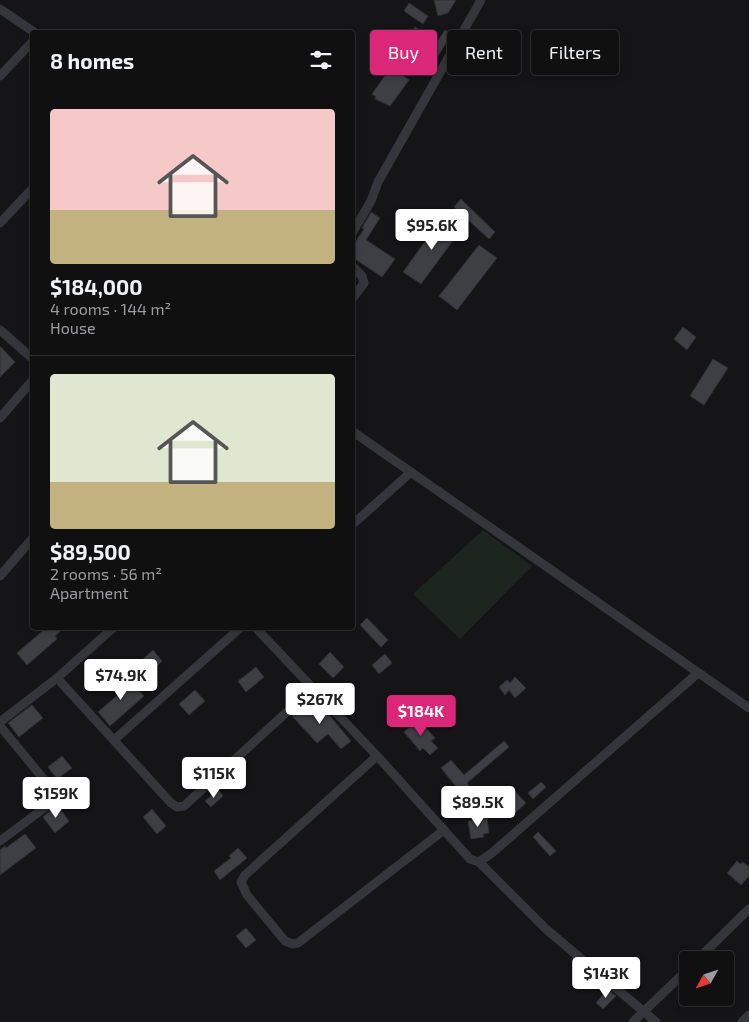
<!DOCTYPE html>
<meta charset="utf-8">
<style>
:root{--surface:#101011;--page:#19191a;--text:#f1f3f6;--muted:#9c9d9f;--line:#303031;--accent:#db2777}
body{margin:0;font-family:"Exo 2",sans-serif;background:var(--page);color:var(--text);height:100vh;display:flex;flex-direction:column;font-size:19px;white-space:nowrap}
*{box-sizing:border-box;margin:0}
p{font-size:16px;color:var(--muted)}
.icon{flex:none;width:28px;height:28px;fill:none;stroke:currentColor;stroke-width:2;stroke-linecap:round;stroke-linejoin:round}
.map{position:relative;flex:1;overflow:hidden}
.details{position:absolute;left:30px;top:30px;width:325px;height:600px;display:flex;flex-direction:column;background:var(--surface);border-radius:5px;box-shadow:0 2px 8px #0003,0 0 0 1px var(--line)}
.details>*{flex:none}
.top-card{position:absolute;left:370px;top:30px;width:304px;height:45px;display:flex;gap:10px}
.needle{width:32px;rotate:230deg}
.fabs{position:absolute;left:679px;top:951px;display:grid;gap:10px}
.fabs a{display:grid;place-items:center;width:55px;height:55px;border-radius:5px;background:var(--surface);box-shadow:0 2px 8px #0003,0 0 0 1px var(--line);font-size:25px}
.price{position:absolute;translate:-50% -42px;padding:0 11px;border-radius:5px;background:#fff;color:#222;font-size:16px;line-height:32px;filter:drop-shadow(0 1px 2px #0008)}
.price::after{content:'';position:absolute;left:50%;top:30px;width:15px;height:11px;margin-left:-8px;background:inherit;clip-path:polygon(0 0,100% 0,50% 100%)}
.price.selected{background:var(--accent);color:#fff}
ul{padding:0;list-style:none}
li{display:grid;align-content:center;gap:10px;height:265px;padding:0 20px}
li+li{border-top:1px solid var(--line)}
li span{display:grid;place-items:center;height:155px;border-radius:5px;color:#555}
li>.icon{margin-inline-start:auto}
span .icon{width:90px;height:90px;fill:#fffc;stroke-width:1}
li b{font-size:21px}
h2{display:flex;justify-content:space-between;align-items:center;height:60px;padding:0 20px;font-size:21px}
.pill{padding:0 18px;border-radius:5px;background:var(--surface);box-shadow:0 2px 8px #0003,0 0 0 1px var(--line);font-size:18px;line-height:45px}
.pill.selected{background:var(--accent);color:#fff}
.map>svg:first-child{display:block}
.green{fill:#1c251e}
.building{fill:#3e3f44;stroke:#2f2f33}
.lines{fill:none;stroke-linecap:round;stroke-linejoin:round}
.minor{stroke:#35363c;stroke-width:9}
</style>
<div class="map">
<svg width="749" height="1022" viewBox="0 0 749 1022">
<rect width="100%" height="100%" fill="#151517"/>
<!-- green -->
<path class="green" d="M483 530 532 566 460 639 413 594Z"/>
<!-- building -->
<g class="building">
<path d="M434 0H456L448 13 438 16Z"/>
<path d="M409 3 428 16 423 24 404 11Z"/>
<path d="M415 27 437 42 445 30 452 34 432 65 403 46Z"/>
<path d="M391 67 409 80 390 106 375 99 376 97 372 94Z"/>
<path d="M461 199 495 232 489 239 454 207Z"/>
<path d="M371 212 380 218 366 240 395 259 382 277 352 257V247L364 229 362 228Z"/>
<path d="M442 218 460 231 421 284 403 272Z"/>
<path d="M479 245 497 258 457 310 439 296Z"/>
<path d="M683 327 696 337 687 350 674 339Z"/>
<path d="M0 346 15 362 0 377Z"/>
<path d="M713 359 728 368 704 405 690 396Z"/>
<path d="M367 618 388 640 381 647 360 625Z"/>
<path d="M46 628H64L55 636 57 639 27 665 17 653Z"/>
<path d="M153 650 162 661 153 670 143 659Z"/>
<path d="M330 652 344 667 333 678 319 664Z"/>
<path d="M385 654 392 663 379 674 372 665Z"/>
<path d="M256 667 264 677 246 692 238 681Z"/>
<path d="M126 676 144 696 110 726 98 712 119 694 113 688Z"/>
<path d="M515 677 526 688 515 698 509 690 505 695 499 687 507 680 510 683Z"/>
<path d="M195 690 205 701 189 715 179 704Z"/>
<path d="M310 699 322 713 325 710 351 741 341 749 328 734 317 743 292 716Z"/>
<path d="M32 705 43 718 19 737 8 723Z"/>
<path d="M418 719 435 738 431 741 438 748 430 755 423 748 420 751 404 732Z"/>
<path d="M504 741 509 747 467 783 470 787 462 794 441 768 451 760 464 775Z"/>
<path d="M62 756 72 768 57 779 48 767Z"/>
<path d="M541 782 546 787 533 799 528 793Z"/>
<path d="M512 788 526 803 515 813 501 797Z"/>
<path d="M218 790 223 796 211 807 205 801Z"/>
<path d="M57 805 69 821 55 833 43 817Z"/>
<path d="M152 809 166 826 157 834 143 817Z"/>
<path d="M487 818 489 833 483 834 484 837 471 839 468 821Z"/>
<path d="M538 832 556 851 550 856 533 837Z"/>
<path d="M25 834 36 848 0 875V850L5 846 6 848Z"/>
<path d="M238 848 247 858 220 880 214 871 231 858 229 856Z"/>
<path d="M737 861 740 864 743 862 749 867V876L741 885 727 873Z"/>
<path d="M246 928 256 940 246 948 236 936Z"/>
<path d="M607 989 616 996 603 1009 596 1003Z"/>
</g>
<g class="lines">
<!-- minor -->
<g class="minor">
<path d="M0 9 34 32"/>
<path d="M0 76 32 42"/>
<path d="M0 223 32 189"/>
<path d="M352 233 371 201 378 182 481 0"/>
<path d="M352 266 362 276 364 283 352 299"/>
<path d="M0 330 32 358"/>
<path d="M0 418 32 381"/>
<path d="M352 431 749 708"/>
<path d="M352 525 411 472"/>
<path d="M0 576 32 539"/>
<path d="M256 628 379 758 470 859 479 862 546 929 656 1022"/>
<path d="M57 678 171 803 177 807 184 806 312 689"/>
<path d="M0 722 57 678 113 628"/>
<path d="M0 726 51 788 55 796 47 806 0 841"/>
<path d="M114 740 240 628"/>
<path d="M377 756 245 875 241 882 247 895 285 941 293 944 298 943 444 830"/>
<path d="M479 862 492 853 698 673"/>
<path d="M697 960 749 909"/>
<path d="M633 1022 688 969"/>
<path d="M742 1022 749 1015"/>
</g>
</g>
</svg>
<div class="fabs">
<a><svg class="needle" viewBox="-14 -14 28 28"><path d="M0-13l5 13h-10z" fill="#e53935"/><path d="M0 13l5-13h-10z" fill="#9c9d9f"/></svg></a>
</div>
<b class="price" style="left:432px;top:251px">$95.6K</b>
<b class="price" style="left:121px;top:701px">$74.9K</b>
<b class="price" style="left:320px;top:725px">$267K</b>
<b class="price selected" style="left:421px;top:737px">$184K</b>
<b class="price" style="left:214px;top:799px">$115K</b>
<b class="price" style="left:56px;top:819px">$159K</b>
<b class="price" style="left:478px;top:828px">$89.5K</b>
<b class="price" style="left:606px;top:999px">$143K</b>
<div class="top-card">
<a class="pill selected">Buy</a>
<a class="pill">Rent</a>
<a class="pill">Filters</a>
</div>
<section class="details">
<h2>8 homes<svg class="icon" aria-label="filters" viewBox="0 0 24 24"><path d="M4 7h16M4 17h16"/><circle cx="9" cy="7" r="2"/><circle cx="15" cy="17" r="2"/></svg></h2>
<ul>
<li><span style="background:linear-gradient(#f6c9c9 65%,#c2b280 0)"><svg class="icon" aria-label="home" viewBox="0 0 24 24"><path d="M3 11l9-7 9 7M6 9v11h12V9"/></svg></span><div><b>$184,000</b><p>4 rooms · 144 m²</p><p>House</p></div></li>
<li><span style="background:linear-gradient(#dfe7d0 70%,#c2b280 0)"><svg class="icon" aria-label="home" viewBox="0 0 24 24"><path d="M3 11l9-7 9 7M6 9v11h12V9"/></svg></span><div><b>$89,500</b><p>2 rooms · 56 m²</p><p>Apartment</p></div></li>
</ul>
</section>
</div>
